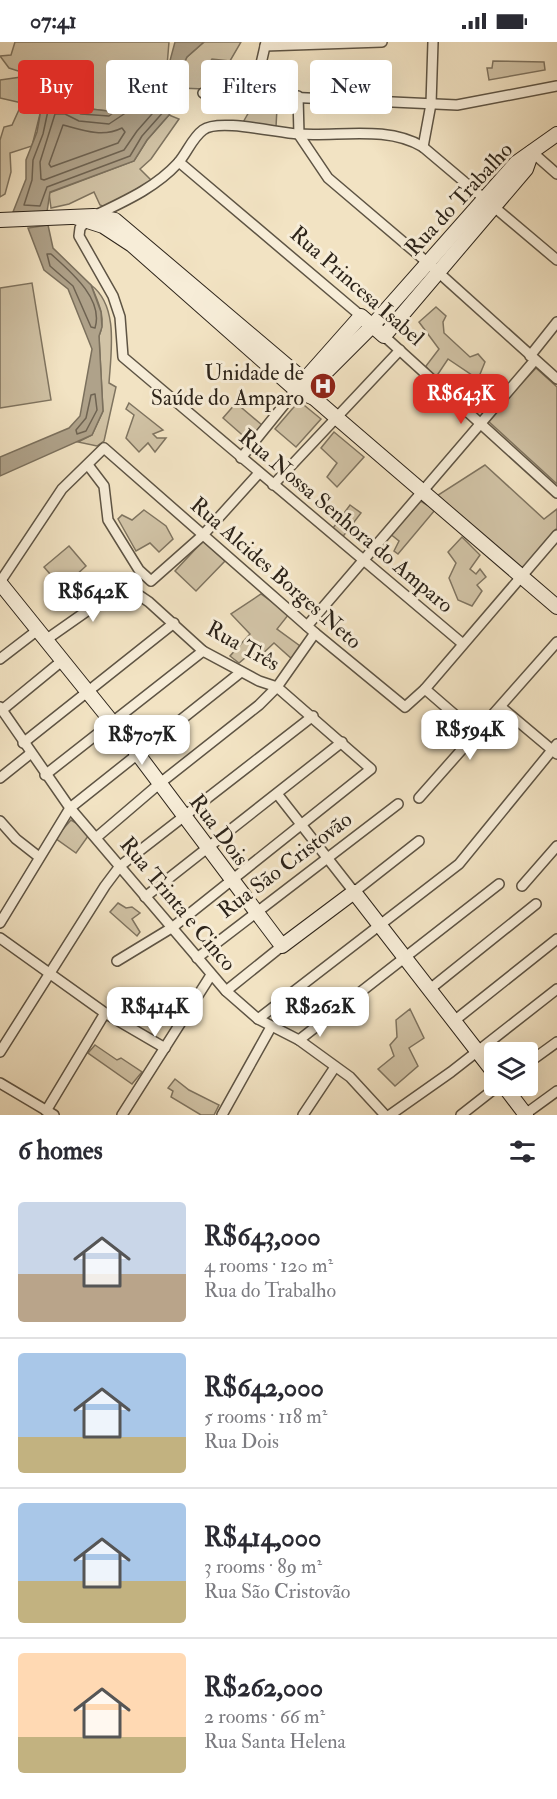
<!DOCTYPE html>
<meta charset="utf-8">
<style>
:root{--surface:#fff;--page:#f7f7f7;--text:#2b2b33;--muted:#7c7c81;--line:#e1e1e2;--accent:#d93025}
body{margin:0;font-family:"IM FELL Double Pica",serif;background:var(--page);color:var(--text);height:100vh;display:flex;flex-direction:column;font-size:22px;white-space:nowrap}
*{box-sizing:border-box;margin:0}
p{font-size:20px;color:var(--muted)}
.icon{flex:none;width:33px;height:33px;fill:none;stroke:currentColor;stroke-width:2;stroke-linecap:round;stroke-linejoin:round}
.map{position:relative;height:1073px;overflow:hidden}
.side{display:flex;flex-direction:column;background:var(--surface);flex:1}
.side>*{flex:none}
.hud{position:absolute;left:18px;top:18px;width:522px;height:54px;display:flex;gap:12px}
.tools{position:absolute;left:484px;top:1000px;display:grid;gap:12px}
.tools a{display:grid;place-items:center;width:54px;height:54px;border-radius:6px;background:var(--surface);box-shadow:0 6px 24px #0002;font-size:30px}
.price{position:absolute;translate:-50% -51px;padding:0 14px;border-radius:12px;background:#fff;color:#222;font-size:20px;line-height:39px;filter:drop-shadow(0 2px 3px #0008)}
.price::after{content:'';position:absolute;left:50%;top:36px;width:18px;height:14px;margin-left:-9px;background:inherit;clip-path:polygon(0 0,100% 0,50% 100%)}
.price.selected{background:var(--accent);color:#fff}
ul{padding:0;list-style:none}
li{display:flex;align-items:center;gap:18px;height:150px;padding:0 18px}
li+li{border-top:2px solid var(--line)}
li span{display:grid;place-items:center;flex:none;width:168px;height:120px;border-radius:6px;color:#555}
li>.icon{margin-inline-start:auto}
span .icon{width:72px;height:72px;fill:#fffc;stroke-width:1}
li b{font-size:26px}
h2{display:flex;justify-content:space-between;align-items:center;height:72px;padding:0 18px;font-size:26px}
.tag{padding:0 21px;border-radius:6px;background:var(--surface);box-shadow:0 6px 24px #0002;font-size:21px;line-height:54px}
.tag.selected{background:var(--accent);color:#fff}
.status{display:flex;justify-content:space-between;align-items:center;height:42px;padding:0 30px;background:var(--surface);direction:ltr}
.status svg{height:16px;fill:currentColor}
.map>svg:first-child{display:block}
.green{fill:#d1c3a6;stroke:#7f7460;stroke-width:1.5}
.water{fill:#afa28a;stroke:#7b705d;stroke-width:1.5}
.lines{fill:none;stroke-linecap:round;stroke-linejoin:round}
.shore{stroke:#6e6352;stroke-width:1.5}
.street-casing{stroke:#5e5444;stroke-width:12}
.secondary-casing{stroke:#2d241a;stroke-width:16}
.street{stroke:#f7edd8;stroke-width:9}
.secondary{stroke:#f7edd8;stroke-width:14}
.labels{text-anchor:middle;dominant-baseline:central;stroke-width:6;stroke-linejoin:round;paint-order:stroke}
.street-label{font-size:22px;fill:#2d241a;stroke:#f7edd8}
.poi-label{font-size:22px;fill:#2d241a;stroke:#f7edd8;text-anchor:end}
</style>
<div class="status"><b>07:41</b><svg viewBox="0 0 49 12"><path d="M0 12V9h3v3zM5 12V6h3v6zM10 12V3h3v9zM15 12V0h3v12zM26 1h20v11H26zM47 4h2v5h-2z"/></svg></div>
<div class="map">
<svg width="557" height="1073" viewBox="0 0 557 1073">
<rect width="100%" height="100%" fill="#f2e3c3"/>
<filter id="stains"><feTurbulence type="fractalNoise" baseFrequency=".00333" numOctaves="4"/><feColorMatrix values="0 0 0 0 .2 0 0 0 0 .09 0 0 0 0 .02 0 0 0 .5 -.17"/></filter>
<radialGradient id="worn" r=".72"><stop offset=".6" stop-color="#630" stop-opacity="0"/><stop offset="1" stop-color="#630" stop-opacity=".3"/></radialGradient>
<!-- green -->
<g class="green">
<path d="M15 0H169L167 24 156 44 126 54 108 69 82 66 69 59 44 56 32 104 10 111 11 130 5 152 0 155V98L4 85 12 83 22 61 0 56V38L49 31V20H27L18 29 9 26 0 14 11 13Z"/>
<path d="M204 0H241L230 19 212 17 205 27 204 47 180 46 184 32 183 23 187 15Z"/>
<path d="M493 19 544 20 545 28 489 38 487 26H492Z"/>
<path d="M257 56 289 58V67L277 66 276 85 242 82Z"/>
<path d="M169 73 179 77 151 117 140 127 153 140 105 165 100 163 94 150 69 162 51 166 49 151 134 119 147 98Z"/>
<path d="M32 241 51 358 0 366V246Z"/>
<path d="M91 243C119 264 111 310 109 341L116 345 104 399 97 404 78 400 92 393 103 369 99 294C107 276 98 260 91 243Z"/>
<path d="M436 265 446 274 443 280 444 291 470 315 478 312 485 320 478 337 448 317 434 338 426 324 439 307 419 280Z"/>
<path d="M536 326 557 345V442L487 378Z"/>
<path d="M299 359 321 377 296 405 275 387Z"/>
<path d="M129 361 163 388 153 392 157 396H166L155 410 148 401 139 410 126 396 134 373 126 367Z"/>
<path d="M236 361 262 383 248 398 223 376Z"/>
<path d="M334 390 364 415 337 445 327 435 337 421 321 406Z"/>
<path d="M485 423 544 477 557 467V486L521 528 435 455Z"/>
<path d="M419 458 435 468 398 512 394 509 399 499 389 491Z"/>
<path d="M350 463 361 471 341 497 333 486Z"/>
<path d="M144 468 166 484 173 497 159 510 150 501 136 509 118 477 122 473 132 478Z"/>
<path d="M462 495 480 513 470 527 476 532 480 527 486 535 477 543 482 549 472 564 458 558 449 536 456 521 448 510Z"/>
<path d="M203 499 225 519 196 549 175 529Z"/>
<path d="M69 504 86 524 74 535 82 544 61 561 48 546 56 539 44 525Z"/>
<path d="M261 552 289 572 277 587 300 604 292 617 274 601 259 615 252 610 239 621 230 614 250 592 231 572Z"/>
<path d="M71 778 91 790 76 811 55 796Z"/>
<path d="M118 861 126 866 132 865 140 871 132 877 140 890 137 894 110 870Z"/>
<path d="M410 967 424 996 409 1006 418 1024 395 1044 378 1027 394 1014 390 1003 397 995 396 978Z"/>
<path d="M95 1003 117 1018 121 1016 142 1030 132 1042 88 1011Z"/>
<path d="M175 1037 189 1048 219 1063 214 1073H201L171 1055 173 1049 168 1046Z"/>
</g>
<!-- water -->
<g class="water">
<path d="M175 0H204L187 15 183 23C185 34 180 45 179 56L183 57 147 98 134 119 50 150 47 170H13L26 137V118L37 90 43 56 69 59 82 66 108 69 126 54 159 45 168 26Z"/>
<path d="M48 183 53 206 91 243 101 270 102 285 99 294 103 369 92 393 0 434V415L69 386 80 374 92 307 68 247 44 228 28 186Z"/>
</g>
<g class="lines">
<!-- shore -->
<g class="shore">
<path d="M170 38 174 40 173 59 142 94 130 114 47 145 40 164 24 163 32 138 33 118 43 92 49 64 67 65 81 72 109 74 129 59 162 50Z"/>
<path d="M156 60 159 64 137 89 124 108 44 138 41 137 40 120 55 72H65L79 79 109 82 133 66Z"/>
<path d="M63 83C82 88 102 96 122 86L125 90 118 101 51 125 49 122Z"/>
<path d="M47 212H51C70 229 104 257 95 286L91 285 73 244 50 224Z"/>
<path d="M95 352 97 368 86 389 77 392 76 388 86 376 91 353Z"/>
</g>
<defs>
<g id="street">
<path d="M265 4 382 0"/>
<path d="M203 51 457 63 557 44"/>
<path d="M254 52 266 0"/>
<path d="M298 54 299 93 328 136 428 221 557 337"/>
<path d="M423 105 431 62 433 0"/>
<path d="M532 110 557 132"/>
<path d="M179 120 361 274"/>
<path d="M94 174C125 159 155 146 178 121 187 111 192 96 203 88 219 76 277 91 298 92 338 95 387 83 423 105L557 218"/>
<path d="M87 178 80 186 79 194 113 254 120 275 123 315 463 602"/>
<path d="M384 294 557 451"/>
<path d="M530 314 557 280"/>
<path d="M241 416 296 348"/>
<path d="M88 423 104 444 108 478 139 528 151 539 203 493 259 431"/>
<path d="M273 443 400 308"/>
<path d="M0 540 62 447 104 406 315 591 405 665 425 647"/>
<path d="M307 584 535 318"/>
<path d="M47 597 124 543 149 560 203 609 259 639 277 645 371 727 173 885 117 919"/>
<path d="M0 617 39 587"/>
<path d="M0 665 70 766 226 949 258 977 299 998 350 1035 385 1073"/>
<path d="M501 665 557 712"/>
<path d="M2 668 63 618"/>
<path d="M477 692 425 647 557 493"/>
<path d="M23 701 174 581"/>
<path d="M45 733 203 609"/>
<path d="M0 736 30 712"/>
<path d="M278 753 354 850 419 799"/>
<path d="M419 756 557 600"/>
<path d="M0 779 16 797 39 815"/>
<path d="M97 795 159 742 259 663 277 645 315 591"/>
<path d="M522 844 557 804"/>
<path d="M145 855 342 700"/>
<path d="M0 881 70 766 241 630"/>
<path d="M0 896 105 971 165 1006"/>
<path d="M197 916 398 762"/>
<path d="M430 947 536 862"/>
<path d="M226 949 282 904"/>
<path d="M258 977 459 822 557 702"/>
<path d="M454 979 557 897"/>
<path d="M299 998 499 842"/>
<path d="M0 1010 105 844 120 824 313 674"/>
<path d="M528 1021 557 1000"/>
<path d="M0 1041 54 1073"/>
<path d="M46 1069 105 971"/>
<path d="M122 1073 211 933"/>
<path d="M222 1073 271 985"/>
<path d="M303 1073 335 1025"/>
<path d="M390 1073 451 1030 557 947"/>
<path d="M461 1073 498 1044"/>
<path d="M524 1073 557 1049"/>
</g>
<g id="secondary">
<path d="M75 175 103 184 132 203 296 348 314 356 337 376 557 565"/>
<path d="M0 178 94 174 115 178 304 338 312 345 314 356"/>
<path d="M299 344 361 274 384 294 526 127 532 110"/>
<path d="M306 350 372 284 516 121 557 92"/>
<path d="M0 541 137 711 282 904 354 850 495 1032"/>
<path d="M504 1044 526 1073"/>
</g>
</defs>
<!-- street casing -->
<use href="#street" class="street-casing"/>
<!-- secondary casing -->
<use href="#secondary" class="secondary-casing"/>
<!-- street -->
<use href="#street" class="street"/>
<!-- secondary -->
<use href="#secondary" class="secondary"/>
</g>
<!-- icons -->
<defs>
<symbol id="hospital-disc" viewBox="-11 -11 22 22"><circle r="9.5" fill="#8f2418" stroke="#f7edd8"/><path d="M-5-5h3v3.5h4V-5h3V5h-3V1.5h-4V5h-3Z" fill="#fff"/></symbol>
</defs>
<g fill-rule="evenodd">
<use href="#hospital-disc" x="308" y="329" width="30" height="30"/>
</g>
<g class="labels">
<!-- street labels -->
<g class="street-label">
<text transform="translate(459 157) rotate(-47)">Rua do Trabalho</text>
<text transform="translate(357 244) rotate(41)">Rua Princesa Isabel</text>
<text transform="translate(346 479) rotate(40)">Rua Nossa Senhora do Amparo</text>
<text transform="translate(276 531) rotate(41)">Rua Alcides Borges Neto</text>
<text transform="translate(243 604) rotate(29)">Rua Três</text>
<text transform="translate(219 788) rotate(53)">Rua Dois</text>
<text transform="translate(285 823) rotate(-37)">Rua São Cristovão</text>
<text transform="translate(178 862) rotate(50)">Rua Trinta e Cinco</text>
</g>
<!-- poi labels -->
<g class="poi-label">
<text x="304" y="331">Unidade de<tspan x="304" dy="25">Saúde do Amparo</tspan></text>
</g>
</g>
<rect width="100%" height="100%" filter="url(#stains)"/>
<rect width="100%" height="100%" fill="url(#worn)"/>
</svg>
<div class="tools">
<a><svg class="icon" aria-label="layers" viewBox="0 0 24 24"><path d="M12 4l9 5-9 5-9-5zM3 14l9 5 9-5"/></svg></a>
</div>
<b class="price selected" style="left:461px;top:383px">R$643K</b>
<b class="price" style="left:93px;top:581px">R$642K</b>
<b class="price" style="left:470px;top:719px">R$594K</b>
<b class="price" style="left:142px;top:724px">R$707K</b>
<b class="price" style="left:155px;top:996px">R$414K</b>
<b class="price" style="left:320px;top:996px">R$262K</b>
<div class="hud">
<a class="tag selected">Buy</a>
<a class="tag">Rent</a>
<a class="tag">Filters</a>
<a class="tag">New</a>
</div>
</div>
<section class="side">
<h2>6 homes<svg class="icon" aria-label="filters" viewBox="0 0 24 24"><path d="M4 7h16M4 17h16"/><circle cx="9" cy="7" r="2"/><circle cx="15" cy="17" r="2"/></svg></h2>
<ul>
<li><span style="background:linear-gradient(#c9d6e8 60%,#b9a48a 0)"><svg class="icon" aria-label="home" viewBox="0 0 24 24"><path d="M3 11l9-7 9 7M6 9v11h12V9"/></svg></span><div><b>R$643,000</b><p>4 rooms · 120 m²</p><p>Rua do Trabalho</p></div></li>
<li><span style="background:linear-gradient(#a9c7e8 70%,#c2b280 0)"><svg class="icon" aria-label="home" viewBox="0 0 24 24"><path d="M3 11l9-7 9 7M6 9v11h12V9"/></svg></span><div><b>R$642,000</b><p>5 rooms · 118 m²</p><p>Rua Dois</p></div></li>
<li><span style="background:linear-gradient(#a9c7e8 65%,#c2b280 0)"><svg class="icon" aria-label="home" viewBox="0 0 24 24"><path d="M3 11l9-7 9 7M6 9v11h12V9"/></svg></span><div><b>R$414,000</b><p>3 rooms · 89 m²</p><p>Rua São Cristovão</p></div></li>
<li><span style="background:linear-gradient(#ffd9b3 70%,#c2b280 0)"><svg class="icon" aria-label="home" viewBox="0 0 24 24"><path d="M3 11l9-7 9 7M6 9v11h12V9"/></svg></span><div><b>R$262,000</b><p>2 rooms · 66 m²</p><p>Rua Santa Helena</p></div></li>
</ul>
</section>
